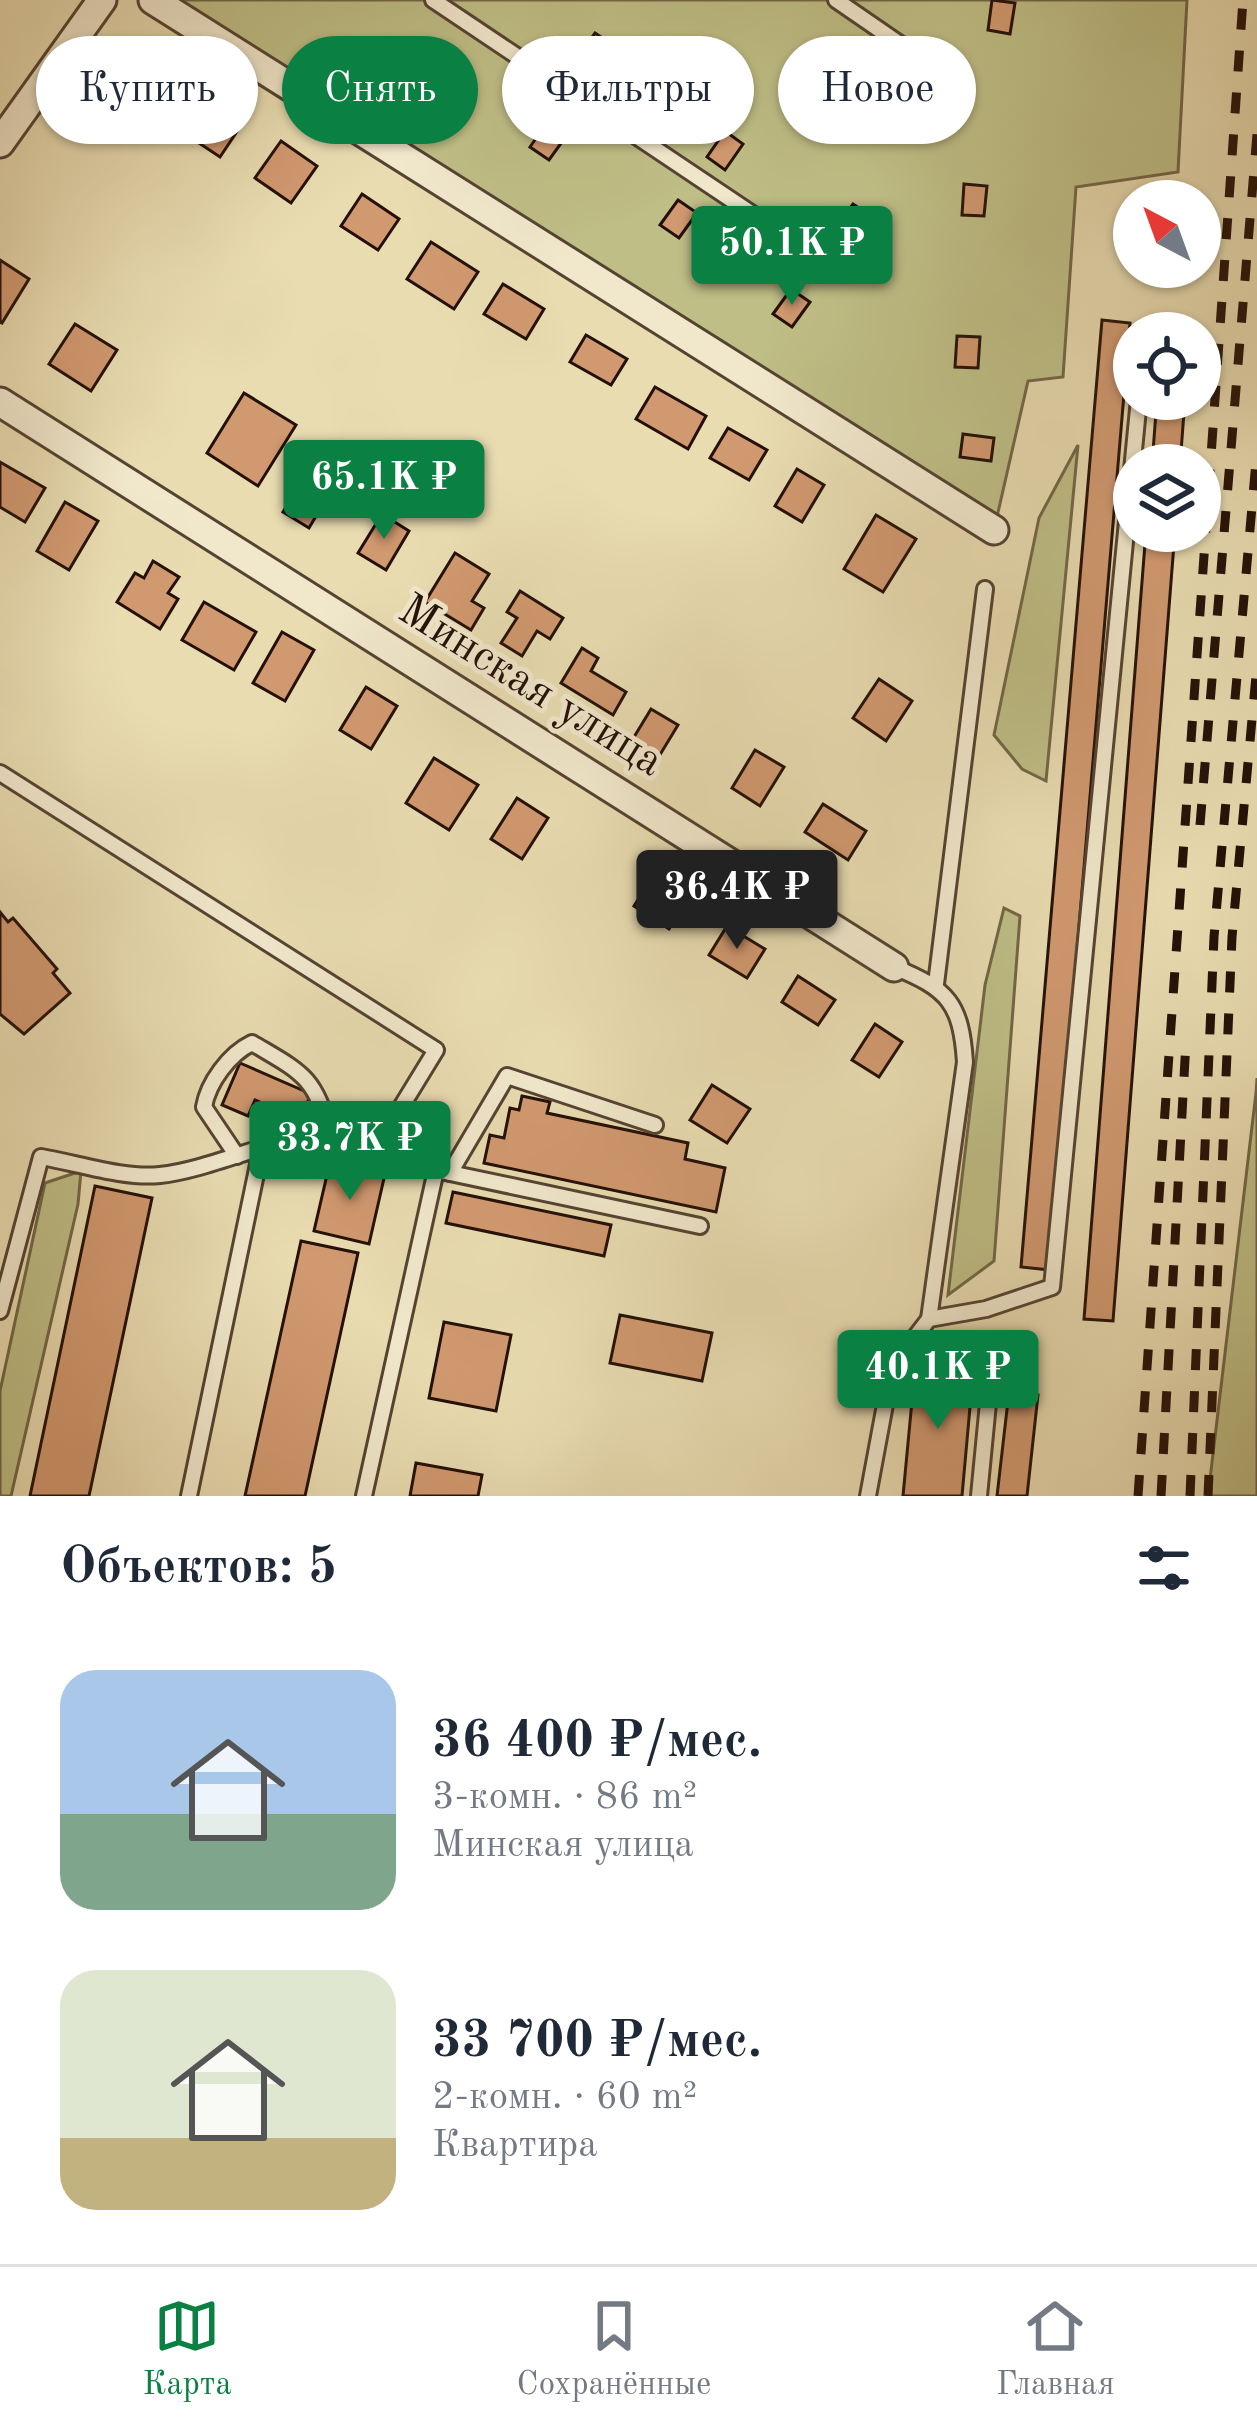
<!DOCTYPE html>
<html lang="ru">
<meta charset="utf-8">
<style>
:root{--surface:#fff;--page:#f6f6f7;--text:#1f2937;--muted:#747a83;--line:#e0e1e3;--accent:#0b8043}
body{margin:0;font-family:"Old Standard TT",serif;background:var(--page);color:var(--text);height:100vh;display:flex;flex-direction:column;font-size:45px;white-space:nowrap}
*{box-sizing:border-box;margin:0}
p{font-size:39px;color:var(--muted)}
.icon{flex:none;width:66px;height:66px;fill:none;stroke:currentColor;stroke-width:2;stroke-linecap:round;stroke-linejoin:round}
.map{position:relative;height:1496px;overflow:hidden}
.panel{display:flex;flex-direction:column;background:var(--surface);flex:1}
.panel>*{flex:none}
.top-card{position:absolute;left:36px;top:36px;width:1185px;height:108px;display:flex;gap:24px}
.needle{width:78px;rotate:319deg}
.buttons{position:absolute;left:1113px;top:180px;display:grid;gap:24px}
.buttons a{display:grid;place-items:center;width:108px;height:108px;border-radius:50%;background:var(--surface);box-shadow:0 3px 9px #0004;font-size:60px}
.price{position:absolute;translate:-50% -102px;padding:0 27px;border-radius:12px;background:var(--accent);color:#fff;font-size:39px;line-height:78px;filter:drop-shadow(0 3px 6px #0008)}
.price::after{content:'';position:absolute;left:50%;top:72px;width:36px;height:27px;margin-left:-18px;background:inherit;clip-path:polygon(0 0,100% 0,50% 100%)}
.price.active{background:#222;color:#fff}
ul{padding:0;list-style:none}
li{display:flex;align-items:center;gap:36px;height:300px;padding:0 60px}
li span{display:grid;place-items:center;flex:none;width:336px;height:240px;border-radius:36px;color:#555}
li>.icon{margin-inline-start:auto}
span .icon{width:144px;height:144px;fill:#fffc;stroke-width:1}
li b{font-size:51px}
h2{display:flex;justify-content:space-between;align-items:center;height:144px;padding:0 60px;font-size:51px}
.pill{padding:0 42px;border-radius:54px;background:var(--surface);box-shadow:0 3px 9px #0004;font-size:42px;line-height:108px}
.pill.active{background:var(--accent);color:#fff}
.dock{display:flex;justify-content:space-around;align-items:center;height:168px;border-top:3px solid var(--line);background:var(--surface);font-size:33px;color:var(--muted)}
.dock a{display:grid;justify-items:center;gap:6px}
.dock .active{color:var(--accent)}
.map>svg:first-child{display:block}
.green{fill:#bfbe86;stroke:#726747;stroke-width:3}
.building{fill:#d19970;stroke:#241008;stroke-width:3}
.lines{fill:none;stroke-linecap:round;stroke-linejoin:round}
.lane-casing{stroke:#554332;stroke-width:20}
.street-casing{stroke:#554332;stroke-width:33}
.lane{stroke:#f1e8cc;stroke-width:14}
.street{stroke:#f1e8cc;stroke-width:27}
.rail{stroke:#241008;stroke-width:9;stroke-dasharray:21 21;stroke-linecap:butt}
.labels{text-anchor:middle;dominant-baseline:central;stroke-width:10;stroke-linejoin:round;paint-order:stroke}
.street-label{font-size:45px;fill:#241008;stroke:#f1e8cc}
</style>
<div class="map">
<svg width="1257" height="1496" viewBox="0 0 1257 1496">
<rect width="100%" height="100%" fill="#e9dcb1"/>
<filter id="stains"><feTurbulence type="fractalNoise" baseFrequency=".00167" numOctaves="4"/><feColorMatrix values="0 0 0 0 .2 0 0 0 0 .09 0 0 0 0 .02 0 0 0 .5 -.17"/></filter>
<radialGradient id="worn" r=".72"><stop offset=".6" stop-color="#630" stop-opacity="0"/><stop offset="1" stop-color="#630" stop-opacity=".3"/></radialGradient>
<!-- green -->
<g class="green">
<path d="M153 0H1187L1178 172 1076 187 1063 377 1028 381 994 530Z"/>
<path d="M1078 445 1046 781 1022 769 994 735 1039 518Z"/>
<path d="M1004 908 1020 916 994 1261 948 1295 985 985Z"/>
<path d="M1257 1078V1496H1208L1256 1093Z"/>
<path d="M81 1171 78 1204 11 1496H0V1391L45 1183Z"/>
</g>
<!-- building -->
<g class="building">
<path d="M992 0 1015 3 1010 34 988 30Z"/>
<path d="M595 33 614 46 596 72 577 58Z"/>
<path d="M129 47 162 68 139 104 106 83Z"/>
<path d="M875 50 893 63 876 88 857 75Z"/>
<path d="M445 51 464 64 446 89 428 76Z"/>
<path d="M216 103 244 121 220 157 193 139Z"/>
<path d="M548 121 567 135 549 160 530 147Z"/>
<path d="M725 131 743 144 725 170 707 157Z"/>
<path d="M281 141 317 166 291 203 255 178Z"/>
<path d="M964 184 987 186 984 216 962 215Z"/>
<path d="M362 194 399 219 378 250 341 226Z"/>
<path d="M678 200 697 213 679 238 660 225Z"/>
<path d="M853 204 872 217 854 242 835 229Z"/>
<path d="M431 242 478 272 454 309 407 279Z"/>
<path d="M0 260 29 279 2 323 0 322Z"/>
<path d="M503 284 544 309 526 339 484 314Z"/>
<path d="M791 289 810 302 792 327 773 314Z"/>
<path d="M1102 320 1130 323 1050 1270 1021 1267Z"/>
<path d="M75 324 117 350 91 391 49 364Z"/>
<path d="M586 335 627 359 611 385 570 362Z"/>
<path d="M957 336 980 337 978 368 955 367Z"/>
<path d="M655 387 706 416 688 449 636 419Z"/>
<path d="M244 393 296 425 258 486 207 453Z"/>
<path d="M1157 399H1185L1180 465H1152Z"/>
<path d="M728 428 767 450 749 480 710 458Z"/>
<path d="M963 434 994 438 991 461 960 457Z"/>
<path d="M0 462 45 488 25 522 0 507Z"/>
<path d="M797 469 824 485 802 522 775 506Z"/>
<path d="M306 473 332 489 309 528 283 512Z"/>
<path d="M65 502 98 521 69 570 37 551Z"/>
<path d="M382 514 409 531 386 570 358 553Z"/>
<path d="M876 515 916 539 883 592 844 569Z"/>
<path d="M1146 531H1175L1113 1321 1084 1319Z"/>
<path d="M455 553 489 574 472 601 484 608 471 630 425 602Z"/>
<path d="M153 561 179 577 168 593 178 599 160 629 117 602 135 573 144 578Z"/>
<path d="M520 591 563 618 550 639 537 631 522 656 501 643 517 618 507 612Z"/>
<path d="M204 602 256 632 234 670 182 640Z"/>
<path d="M282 632 314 650 285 701 253 683Z"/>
<path d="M582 648 598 658 591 671 626 692 613 715 561 683Z"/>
<path d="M879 679 912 701 886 741 853 718Z"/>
<path d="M366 687 397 706 371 749 340 730Z"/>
<path d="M651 709 678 725 658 758 631 742Z"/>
<path d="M755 750 784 767 760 806 732 788Z"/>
<path d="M434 758 478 785 449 830 406 803Z"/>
<path d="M517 798 548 818 522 859 491 839Z"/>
<path d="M823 804 866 831 848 860 805 832Z"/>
<path d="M651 879 686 901 669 929 634 906Z"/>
<path d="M0 912 8 922 13 918 57 969 53 973 70 993 24 1034 0 1014Z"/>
<path d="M727 926 765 949 747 978 709 955Z"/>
<path d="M798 976 835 1000 818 1025 782 1002Z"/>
<path d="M875 1024 902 1042 879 1077 852 1060Z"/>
<path d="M240 1063 311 1094 300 1119 255 1100 248 1116 222 1105Z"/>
<path d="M712 1085 750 1109 727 1143 690 1120Z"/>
<path d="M522 1096 550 1102 547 1113 688 1143 685 1159 725 1168 716 1212 484 1163 490 1135 504 1138 510 1108 519 1110Z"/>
<path d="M330 1162 385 1174 369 1244 314 1231Z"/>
<path d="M95 1186 152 1198 89 1496H30Z"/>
<path d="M453 1192 611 1225 604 1256 446 1223Z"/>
<path d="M301 1241 358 1253 305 1496H245Z"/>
<path d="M620 1315 712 1333 702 1381 610 1363Z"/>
<path d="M444 1322 511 1335 496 1411 429 1398Z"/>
<path d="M950 1358 968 1360 965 1384 972 1385 962 1496H903L915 1369 948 1372Z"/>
<path d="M1009 1392 1038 1395 1027 1496H997Z"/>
<path d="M416 1463 482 1475 478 1496H410Z"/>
</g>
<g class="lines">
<defs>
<g id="lane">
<path d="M433 0 836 270"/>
<path d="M836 0 945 75"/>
<path d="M1145 333V330"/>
<path d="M0 773 436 1050 384 1135"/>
<path d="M894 967C948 989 961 1003 965 1062L929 1319"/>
<path d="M936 984 985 589"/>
<path d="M237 1156 204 1107C208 1083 229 1054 252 1043 299 1071 316 1076 329 1132"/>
<path d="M436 1170 700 1226"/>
<path d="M450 1173 507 1076 655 1125"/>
<path d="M0 1311 41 1157C77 1163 124 1179 160 1175 244 1166 370 1081 436 1170L364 1496"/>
<path d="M189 1496 261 1150"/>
<path d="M868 1496 892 1367 929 1319 986 1309 1052 1287 1139 399"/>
<path d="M979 1496 989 1393"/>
</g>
<g id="street">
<path d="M153 0 994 530"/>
<path d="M0 143 102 0"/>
<path d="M0 402 894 967"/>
</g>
</defs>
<!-- lane casing -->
<use href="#lane" class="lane-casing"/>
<!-- street casing -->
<use href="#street" class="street-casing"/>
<!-- lane -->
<use href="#lane" class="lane"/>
<!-- street -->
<use href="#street" class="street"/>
<!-- rail -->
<g class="rail">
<path d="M1200 825 1257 134"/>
<path d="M1138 1496 1243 0"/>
<path d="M1161 1496 1186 1041"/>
<path d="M1190 1496 1214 937 1257 450"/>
<path d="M1208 1496 1232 937 1257 665"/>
</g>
</g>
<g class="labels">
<!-- street labels -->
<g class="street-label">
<text transform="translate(530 687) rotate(32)">Минская улица</text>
</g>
</g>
<rect width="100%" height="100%" filter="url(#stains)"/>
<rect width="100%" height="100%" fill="url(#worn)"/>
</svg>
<div class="buttons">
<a><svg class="needle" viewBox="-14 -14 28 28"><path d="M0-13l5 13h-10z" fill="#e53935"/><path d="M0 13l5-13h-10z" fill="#747a83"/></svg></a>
<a><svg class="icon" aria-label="locate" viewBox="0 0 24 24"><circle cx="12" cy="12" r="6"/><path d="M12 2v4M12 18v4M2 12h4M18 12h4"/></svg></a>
<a><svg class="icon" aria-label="layers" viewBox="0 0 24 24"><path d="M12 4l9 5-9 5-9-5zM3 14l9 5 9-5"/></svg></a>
</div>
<b class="price" style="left:792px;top:308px">50.1K ₽</b>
<b class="price" style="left:384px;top:542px">65.1K ₽</b>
<b class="price active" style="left:737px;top:952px">36.4K ₽</b>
<b class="price" style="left:350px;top:1203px">33.7K ₽</b>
<b class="price" style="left:938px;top:1432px">40.1K ₽</b>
<div class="top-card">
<a class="pill">Купить</a>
<a class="pill active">Снять</a>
<a class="pill">Фильтры</a>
<a class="pill">Новое</a>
</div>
</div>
<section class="panel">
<h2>Объектов: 5<svg class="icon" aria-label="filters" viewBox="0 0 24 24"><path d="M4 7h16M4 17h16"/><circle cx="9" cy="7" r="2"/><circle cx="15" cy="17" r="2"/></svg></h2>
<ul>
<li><span style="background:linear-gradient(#a9c7e8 60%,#7fa58c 0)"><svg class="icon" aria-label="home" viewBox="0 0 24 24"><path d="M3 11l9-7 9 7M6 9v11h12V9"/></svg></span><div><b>36 400 ₽/мес.</b><p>3-комн. · 86 m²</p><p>Минская улица</p></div></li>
<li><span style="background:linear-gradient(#dfe7d0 70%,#c2b280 0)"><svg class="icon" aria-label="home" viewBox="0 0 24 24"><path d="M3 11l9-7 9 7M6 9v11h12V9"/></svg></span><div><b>33 700 ₽/мес.</b><p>2-комн. · 60 m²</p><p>Квартира</p></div></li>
</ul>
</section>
<nav class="dock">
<a class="active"><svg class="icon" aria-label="map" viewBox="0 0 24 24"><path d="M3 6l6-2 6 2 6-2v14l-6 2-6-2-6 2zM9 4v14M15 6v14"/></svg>Карта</a>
<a><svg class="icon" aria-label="saved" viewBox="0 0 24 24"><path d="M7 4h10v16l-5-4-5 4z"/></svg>Сохранённые</a>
<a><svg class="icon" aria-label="home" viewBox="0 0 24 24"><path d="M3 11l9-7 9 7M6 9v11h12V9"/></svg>Главная</a>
</nav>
